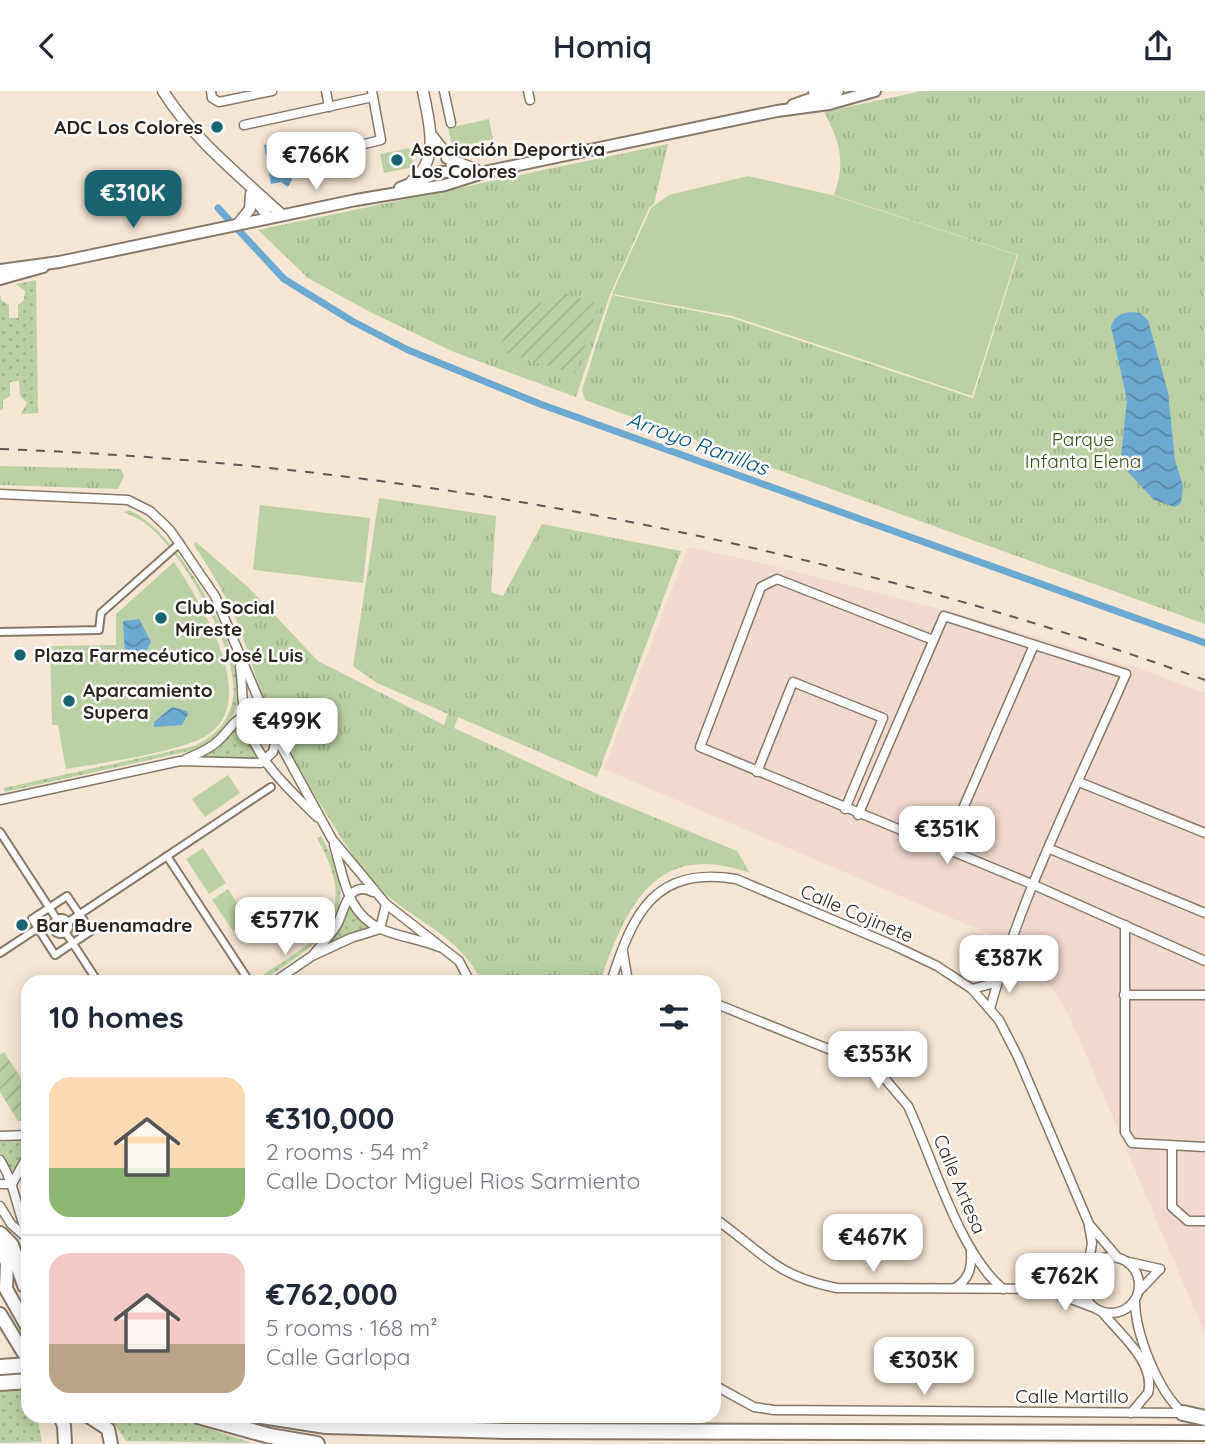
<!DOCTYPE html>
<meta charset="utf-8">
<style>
:root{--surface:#fff;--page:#f2f2f3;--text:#1f2937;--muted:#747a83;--line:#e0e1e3;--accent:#1a6371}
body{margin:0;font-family:Quicksand,sans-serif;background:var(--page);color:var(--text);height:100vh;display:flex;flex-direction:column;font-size:26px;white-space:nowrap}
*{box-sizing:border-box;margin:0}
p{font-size:23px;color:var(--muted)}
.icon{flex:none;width:38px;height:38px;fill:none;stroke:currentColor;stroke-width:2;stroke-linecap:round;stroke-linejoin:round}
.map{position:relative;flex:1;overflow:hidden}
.sheet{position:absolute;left:21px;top:884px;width:700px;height:448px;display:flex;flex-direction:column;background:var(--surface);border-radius:21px;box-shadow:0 4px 18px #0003}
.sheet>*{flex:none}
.price{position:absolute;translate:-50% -60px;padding:0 16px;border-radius:14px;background:#fff;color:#222;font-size:23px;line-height:46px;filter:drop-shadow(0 2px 4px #0008)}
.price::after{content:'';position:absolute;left:50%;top:42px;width:21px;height:16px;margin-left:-10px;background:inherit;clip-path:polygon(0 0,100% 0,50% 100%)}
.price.selected{background:var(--accent);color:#fff}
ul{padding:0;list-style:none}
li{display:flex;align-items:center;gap:21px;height:175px;padding:0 28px}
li+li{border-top:2px solid var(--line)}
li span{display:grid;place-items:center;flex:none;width:196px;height:140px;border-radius:21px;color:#555}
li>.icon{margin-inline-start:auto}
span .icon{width:84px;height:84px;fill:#fffc;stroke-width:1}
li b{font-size:30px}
h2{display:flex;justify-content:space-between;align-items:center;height:84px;padding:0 28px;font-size:30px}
header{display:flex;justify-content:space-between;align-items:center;height:91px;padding:0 28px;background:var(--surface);font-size:32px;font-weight:600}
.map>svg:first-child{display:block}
.commercial{fill:#f1dacf}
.grass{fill:url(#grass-dots)}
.park{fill:url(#park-tufts)}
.garden{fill:url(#garden-furrows)}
.pitch{fill:#bbd1a5}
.water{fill:url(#water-waves)}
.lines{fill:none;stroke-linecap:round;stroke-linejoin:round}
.canal{stroke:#6daad2;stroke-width:7}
.pedestrian-casing{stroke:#87796a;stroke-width:10}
.minor-casing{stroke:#87796a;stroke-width:11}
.tertiary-casing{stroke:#87796a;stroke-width:13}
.secondary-casing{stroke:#87796a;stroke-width:14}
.primary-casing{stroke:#87796a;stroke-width:16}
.motorway-casing{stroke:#87796a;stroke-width:18}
.pedestrian{stroke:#fff;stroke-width:6}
.minor{stroke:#fff;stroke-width:8}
.tertiary{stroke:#fff;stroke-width:10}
.secondary{stroke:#fff;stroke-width:10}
.primary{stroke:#fff;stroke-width:12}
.motorway{stroke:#fff;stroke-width:14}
.rail{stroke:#61584f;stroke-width:2;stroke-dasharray:9 9;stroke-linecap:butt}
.poi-dot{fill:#1a6371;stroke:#fff;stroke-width:2.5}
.labels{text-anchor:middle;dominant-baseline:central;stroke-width:5;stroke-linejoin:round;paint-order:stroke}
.poi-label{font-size:19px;font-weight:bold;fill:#2a241e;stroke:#fff;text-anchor:start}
.park-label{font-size:19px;fill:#365011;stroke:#fff}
.street-label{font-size:19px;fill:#2a241e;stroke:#fff}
.water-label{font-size:21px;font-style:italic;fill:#035279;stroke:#fff}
</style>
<header><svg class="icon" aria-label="back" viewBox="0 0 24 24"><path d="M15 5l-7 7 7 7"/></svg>Homiq<svg class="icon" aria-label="share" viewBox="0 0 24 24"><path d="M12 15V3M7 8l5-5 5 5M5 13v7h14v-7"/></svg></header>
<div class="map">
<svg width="1205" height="1353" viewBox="0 0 1205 1353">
<defs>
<pattern id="grass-dots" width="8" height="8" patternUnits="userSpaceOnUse" patternTransform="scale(1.75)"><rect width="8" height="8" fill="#bbd1a5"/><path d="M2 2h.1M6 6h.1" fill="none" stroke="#a1b38e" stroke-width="1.8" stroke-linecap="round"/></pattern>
<pattern id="park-tufts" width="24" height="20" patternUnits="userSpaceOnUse" patternTransform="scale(1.75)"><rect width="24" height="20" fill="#bbd1a5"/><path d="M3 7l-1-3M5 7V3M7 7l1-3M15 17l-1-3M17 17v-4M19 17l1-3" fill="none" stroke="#a1b38e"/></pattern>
<pattern id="garden-furrows" width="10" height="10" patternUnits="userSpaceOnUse" patternTransform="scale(1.75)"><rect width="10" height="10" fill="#bbd1a5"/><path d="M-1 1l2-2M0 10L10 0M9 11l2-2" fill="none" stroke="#a1b38e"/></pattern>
<pattern id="water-waves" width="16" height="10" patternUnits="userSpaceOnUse" patternTransform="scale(1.75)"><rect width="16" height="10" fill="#6daad2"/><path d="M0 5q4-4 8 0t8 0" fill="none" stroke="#5a8aaa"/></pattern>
</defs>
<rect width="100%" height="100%" fill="#f6e6d5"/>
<!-- commercial -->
<path class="commercial" d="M688 456 766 473 963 524 1141 578 1205 602V1243L1070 926 1055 901 1015 859 1017 855 604 678Z"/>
<!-- grass -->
<g class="grass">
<path d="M36 189 38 322 21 323 27 312 20 304 19 290 10 291V305L3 309V318L0 320V202L1 209 9 214V227H18V214L24 209 25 200 16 193Z"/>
<path d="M129 419C175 438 242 553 238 603 236 629 218 650 194 659L5 701 4 697 194 655C214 646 230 630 233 607 240 561 185 466 151 437 142 429 133 425 123 421Z"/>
<path d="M241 632 258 668 203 666Z"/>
<path d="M321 745C368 826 323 848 261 891H252C315 849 364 830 317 747Z"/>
<path d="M348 814 371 838 328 855 327 854Z"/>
<path d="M28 1048V1056L13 1085 0 1062V1051Z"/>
<path d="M28 1299V1325H37L42 1351 0 1352V1300Z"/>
<path d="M109 1325H169L252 1352 126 1350Z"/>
</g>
<!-- park -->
<g class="park">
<path d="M922 0H1205V533L585 309 582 299 612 204 732 227 973 307 1018 164 834 104C846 71 840 51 824 21Z"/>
<path d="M668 53 654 113 649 117 610 204 576 306 454 261 370 221 308 187 258 139Z"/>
<path d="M0 375 121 378 124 385 118 398 0 394Z"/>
<path d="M379 407 496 425 491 501 503 505 542 433 681 460 597 686 458 626 454 637 595 702 737 760 750 782C655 748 626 816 600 891H482C458 838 396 825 363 779 331 733 295 673 270 623 257 595 251 566 240 538 228 507 211 480 194 454L196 451 249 497 318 570 444 634 448 623 377 592 353 575Z"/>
</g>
<!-- garden -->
<g class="garden">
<path d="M561 201 599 214 575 283 499 260 509 229Z"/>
<path d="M4 961 28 998V1029L18 1030 0 1001V964Z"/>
</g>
<!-- pitch -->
<g class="pitch">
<path d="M489 28 493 48 453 57 448 37Z"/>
<path d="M410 57 414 76 384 82 380 63Z"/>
<path d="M748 85 832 104 1017 164 972 305 732 225 612 203 651 117 669 104Z"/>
<path d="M260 414 370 427 363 492 253 479Z"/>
<path d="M174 471C200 511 269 619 198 649 166 663 102 672 66 678L58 634H52L50 555 116 554V523Z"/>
<path d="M228 684 240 702 205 726 192 708Z"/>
<path d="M203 757 226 792 209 803 186 768Z"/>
<path d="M228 798 248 830 233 840 212 809Z"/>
</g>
<!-- water -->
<g class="water">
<path d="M284 50 292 89 288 96 281 91 271 93 264 54Z"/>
<path d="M1131 221 1140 222 1148 229 1168 301 1175 369 1183 395 1181 412 1175 416 1154 409 1127 380 1121 365 1127 309 1111 236C1114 225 1121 222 1131 221Z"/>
<path d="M139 528 151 551 143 565H125L123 530Z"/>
<path d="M172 616 187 620 188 623 182 634 154 636V631Z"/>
</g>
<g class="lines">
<!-- canal -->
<path class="canal" d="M218 117 284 188 352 230 408 259 540 313 1205 552"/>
<defs>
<g id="pedestrian">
<path d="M0 541 99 539 101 522 180 452"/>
<path d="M0 741 56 827"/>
<path d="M167 765 249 890"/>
<path d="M67 805 91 840 55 864 32 828Z"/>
<circle cx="61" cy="835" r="8"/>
<path d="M68 831 271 696"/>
<path d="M66 842 98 891"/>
<path d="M0 862 38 837"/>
</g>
<g id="minor">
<path d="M211 0 212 7 219 11 272 0"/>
<path d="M326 0 329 16"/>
<path d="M444 0 451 32"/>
<path d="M528 0 530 9"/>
<path d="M244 34 373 6"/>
<path d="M298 69 381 49 372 0"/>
<path d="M0 403 128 409 150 420 170 439 215 505 269 633 332 748 386 813 459 870 470 891"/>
<path d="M933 549 777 488 761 496 700 656 1034 794 1205 870"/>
<path d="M240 576C243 592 241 609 245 625 254 668 288 697 317 726"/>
<path d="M186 668C197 663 208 659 217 651 236 634 238 614 268 633"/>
<path d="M757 681 793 591 883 627 845 718"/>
<path d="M1079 691 1205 742"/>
<path d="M0 709 180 670 261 672 273 661 276 647"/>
<path d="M858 724 944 525 1126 583C1078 693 1021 803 990 918"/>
<path d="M334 754C344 786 346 822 381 838 399 846 420 848 439 856"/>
<path d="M1050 758 1205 822"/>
<path d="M945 759 1034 554"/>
<path d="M1125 834V1041L1132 1052 1205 1056"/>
<path d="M623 861 628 891"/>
<path d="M314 863C322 853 332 843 338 832 345 816 349 789 373 801"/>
<path d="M274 891 312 865 351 847 380 838 386 813"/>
<path d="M611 891C633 822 654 775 736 788L895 855 937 875 972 898 999 929 1018 966 1089 1133 1118 1167"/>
<path d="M972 898 991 893 998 885"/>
<path d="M1124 904H1205"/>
<path d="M714 912 856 969 880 982 908 1015C933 1068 959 1162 1003 1198"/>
<path d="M0 1045 28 1044"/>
<path d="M1172 1056V1116L1188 1130H1205"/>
<path d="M0 1069C15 1093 17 1120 28 1146"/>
<path d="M0 1093H12L28 1064"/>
<path d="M0 1115 11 1133 27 1147"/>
<path d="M714 1127C762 1160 774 1185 837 1197L1045 1198 1084 1186"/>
<circle cx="1111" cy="1194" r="28"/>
<path d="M1129 1171 1160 1178"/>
<path d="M1088 1177 1092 1152 1089 1135"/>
<path d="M955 1197C969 1188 972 1177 971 1161"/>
<path d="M1045 1198 1092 1216"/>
<path d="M1139 1200 1160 1178"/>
<path d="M1135 1209C1135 1243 1158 1300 1183 1322"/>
<path d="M1103 1222C1120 1243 1156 1272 1148 1302L1131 1322"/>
<path d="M714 1294 754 1316 774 1319 1183 1322"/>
</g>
<g id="tertiary">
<path d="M163 0C193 48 241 86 282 124"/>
<path d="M814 0 818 10 829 13 838 0"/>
<path d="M433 46 451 69 475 78"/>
<path d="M412 90C441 67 429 32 423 0"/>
<path d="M252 104 269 127"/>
<path d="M238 133 250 118 251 103"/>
</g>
<g id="secondary">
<path d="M793 14 833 0"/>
<path d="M447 67 451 69 453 81"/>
<path d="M400 97 440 81 476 80"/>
<path d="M0 179 59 171 356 109 445 94 489 80 777 20 829 13 875 0"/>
<path d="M0 188 43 176"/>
</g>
<g id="primary">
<path d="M0 1156 7 1172 6 1198 28 1237"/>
<path d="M0 1223 28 1269"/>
<path d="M60 1325 64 1335 65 1353"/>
<path d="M88 1325 108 1338 111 1353"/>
</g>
<g id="motorway">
<path d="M0 1143 11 1154 25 1194"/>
<path d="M0 1276 28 1274"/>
<path d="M0 1292 28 1290"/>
<path d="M1183 1322 1205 1327"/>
<path d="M198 1325 270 1345 317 1353"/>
<path d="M262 1325 326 1335 507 1340 1205 1342"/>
<path d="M396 1332 428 1325"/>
</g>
</defs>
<!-- pedestrian casing -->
<use href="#pedestrian" class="pedestrian-casing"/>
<!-- minor casing -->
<use href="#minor" class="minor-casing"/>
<!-- tertiary casing -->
<use href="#tertiary" class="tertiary-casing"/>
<!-- secondary casing -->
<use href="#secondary" class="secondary-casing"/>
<!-- primary casing -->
<use href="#primary" class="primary-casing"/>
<!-- motorway casing -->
<use href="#motorway" class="motorway-casing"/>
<!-- pedestrian -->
<use href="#pedestrian" class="pedestrian"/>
<!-- minor -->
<use href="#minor" class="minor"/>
<!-- tertiary -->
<use href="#tertiary" class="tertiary"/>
<!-- secondary -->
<use href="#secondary" class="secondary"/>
<!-- primary -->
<use href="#primary" class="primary"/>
<!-- motorway -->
<use href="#motorway" class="motorway"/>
<!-- rail -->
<path class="rail" d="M0 358C409 373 820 451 1205 589"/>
</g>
<!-- markers -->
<g class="poi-dot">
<circle cx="217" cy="36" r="7"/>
<circle cx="397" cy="69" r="7"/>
<circle cx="161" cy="527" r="7"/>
<circle cx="20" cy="564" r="7"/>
<circle cx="69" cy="610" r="7"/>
<circle cx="22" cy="834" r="7"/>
</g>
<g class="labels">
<!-- poi labels -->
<g class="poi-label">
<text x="203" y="36" text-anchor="end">ADC Los Colores</text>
<text x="411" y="58">Asociación Deportiva<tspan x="411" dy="22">Los Colores</tspan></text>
<text x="175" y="516">Club Social<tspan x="175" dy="22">Mireste</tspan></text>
<text x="34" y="564">Plaza Farmecéutico José Luis</text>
<text x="83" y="599">Aparcamiento<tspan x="83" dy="22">Supera</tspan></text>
<text x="36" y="834">Bar Buenamadre</text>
</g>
<!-- park labels -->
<g class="park-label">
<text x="1083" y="348">Parque<tspan x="1083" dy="22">Infanta Elena</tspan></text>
</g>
<!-- street labels -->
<g class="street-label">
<text transform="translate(857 822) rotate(23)">Calle Cojinete</text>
<text transform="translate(960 1093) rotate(67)">Calle Artesa</text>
<text x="1072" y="1305">Calle Martillo</text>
</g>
<!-- water labels -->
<g class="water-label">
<text transform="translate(698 352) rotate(20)">Arroyo Ranillas</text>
</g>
</g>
</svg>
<b class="price" style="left:316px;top:101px">€766K</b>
<b class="price selected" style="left:133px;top:139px">€310K</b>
<b class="price" style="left:287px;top:667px">€499K</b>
<b class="price" style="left:947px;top:775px">€351K</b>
<b class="price" style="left:285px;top:866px">€577K</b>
<b class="price" style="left:1009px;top:904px">€387K</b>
<b class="price" style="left:878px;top:1000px">€353K</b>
<b class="price" style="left:873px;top:1183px">€467K</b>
<b class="price" style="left:1065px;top:1222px">€762K</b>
<b class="price" style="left:924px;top:1306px">€303K</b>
<section class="sheet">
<h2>10 homes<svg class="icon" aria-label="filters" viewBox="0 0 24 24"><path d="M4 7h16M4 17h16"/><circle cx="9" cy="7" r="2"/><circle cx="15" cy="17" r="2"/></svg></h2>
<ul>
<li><span style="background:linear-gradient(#ffd9b3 65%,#8fb573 0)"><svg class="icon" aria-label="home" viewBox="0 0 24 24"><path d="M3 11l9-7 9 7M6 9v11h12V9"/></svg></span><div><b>€310,000</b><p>2 rooms · 54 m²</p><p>Calle Doctor Miguel Rios Sarmiento</p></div></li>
<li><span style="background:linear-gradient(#f6c9c9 65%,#b9a48a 0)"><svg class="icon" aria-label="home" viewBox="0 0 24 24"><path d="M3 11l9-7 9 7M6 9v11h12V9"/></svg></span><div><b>€762,000</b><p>5 rooms · 168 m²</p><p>Calle Garlopa</p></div></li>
</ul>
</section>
</div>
